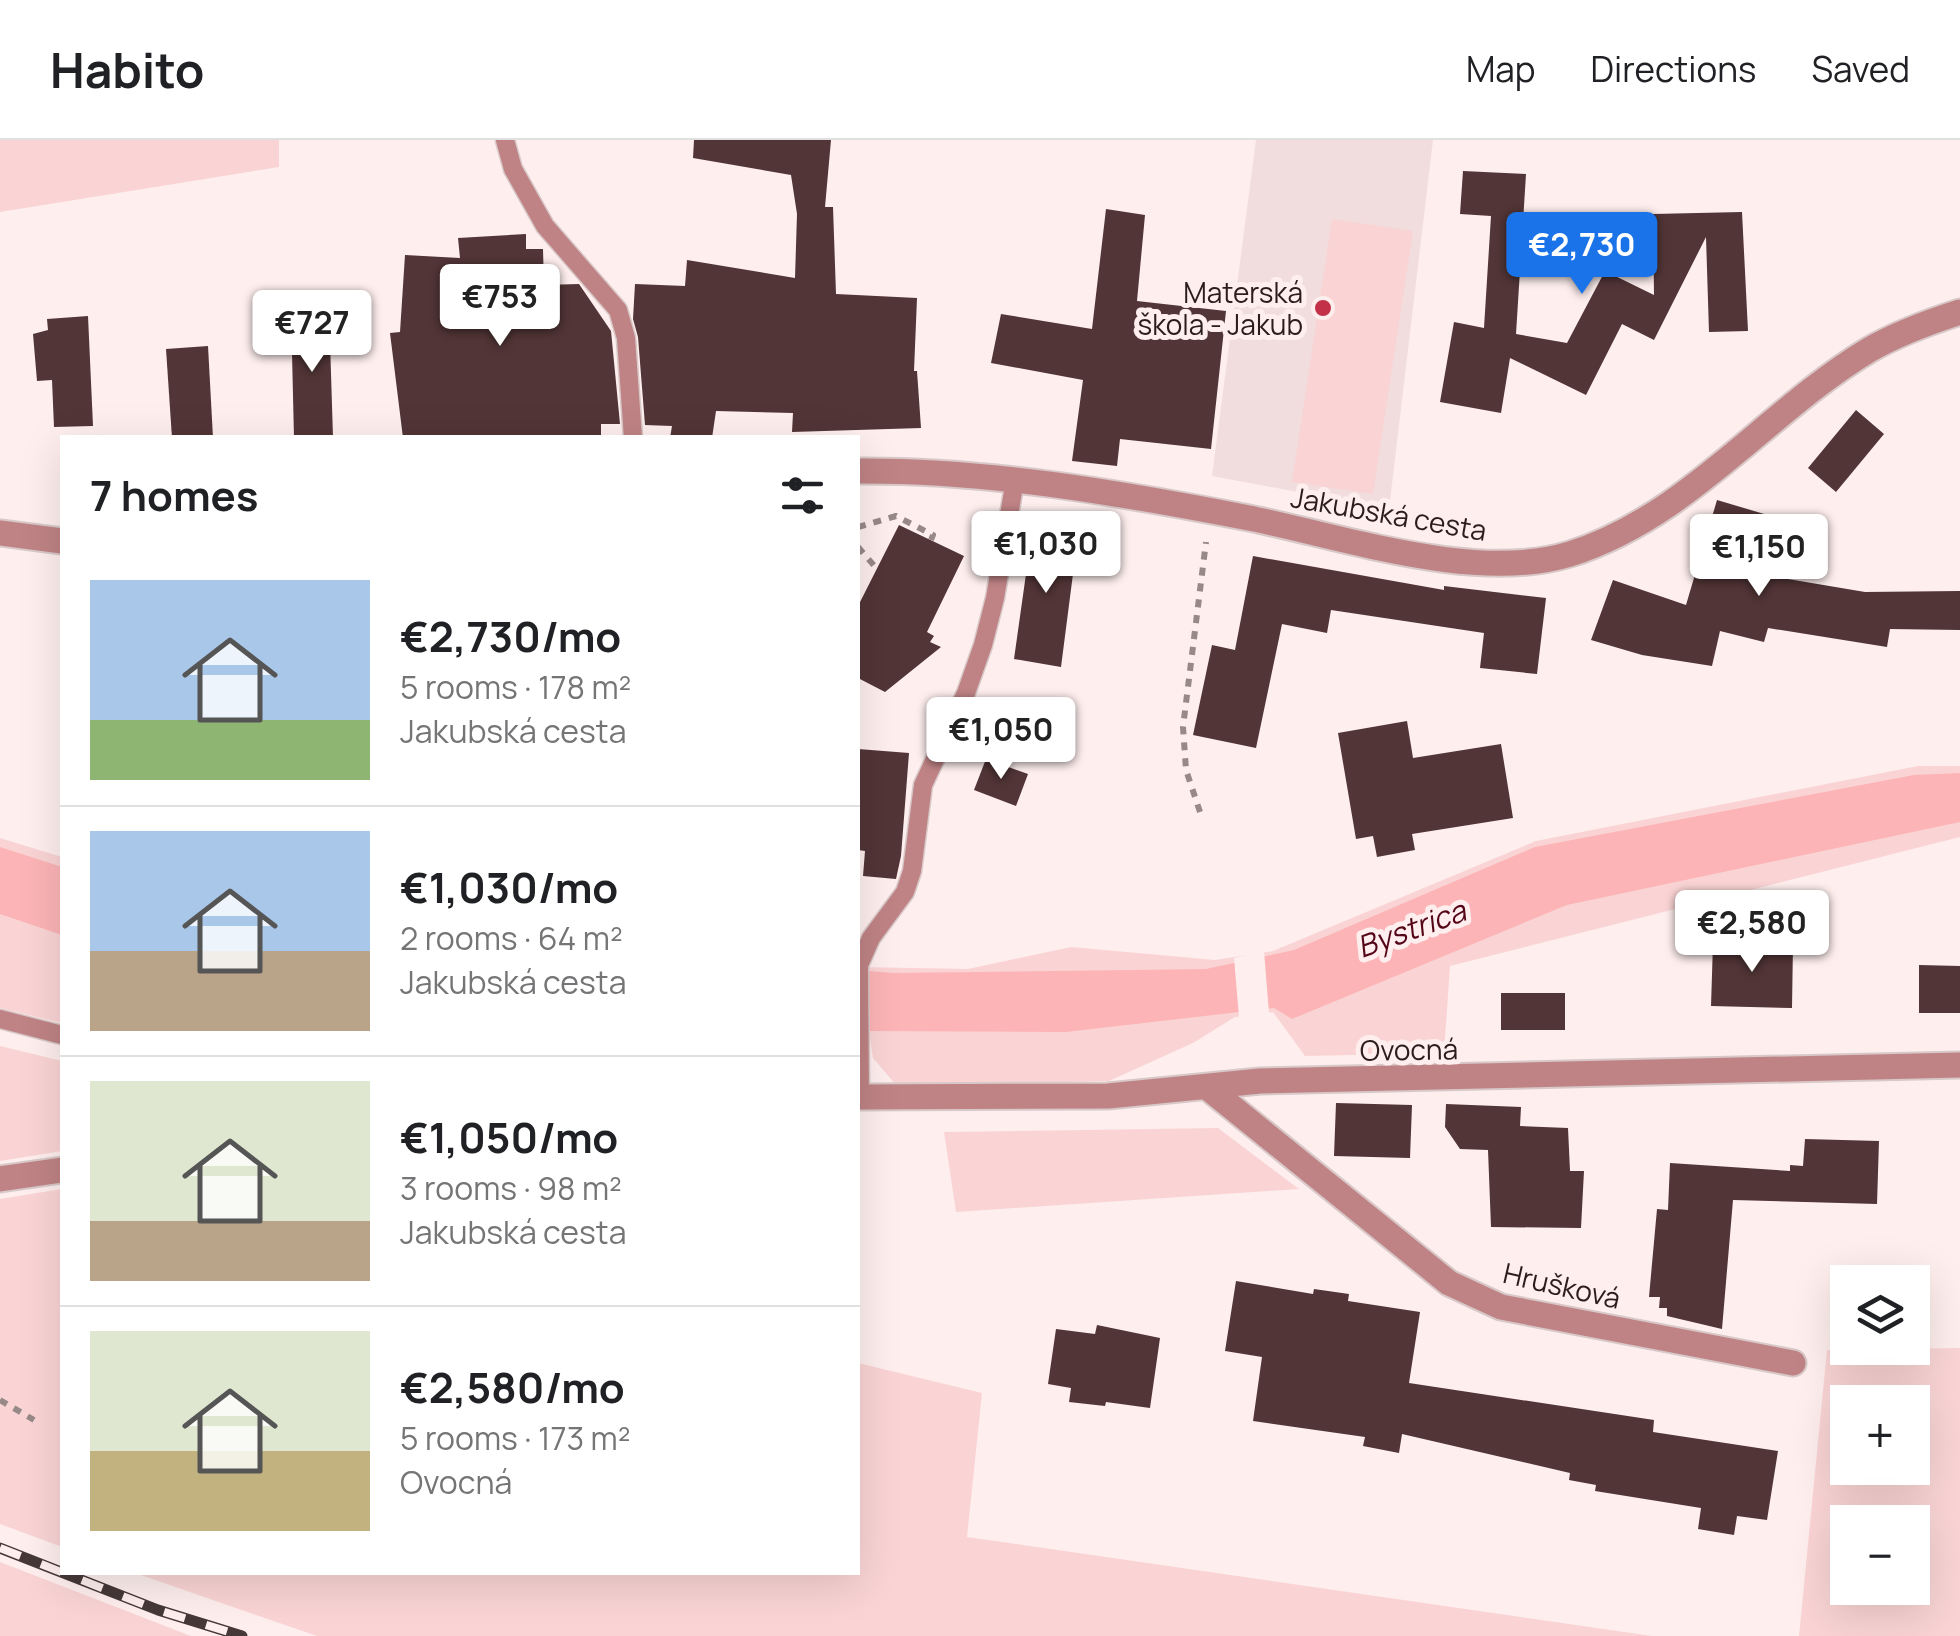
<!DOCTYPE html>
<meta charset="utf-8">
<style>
:root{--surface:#fff;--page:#f2f2f2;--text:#202124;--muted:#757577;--line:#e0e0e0;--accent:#1a73e8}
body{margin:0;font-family:Manrope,sans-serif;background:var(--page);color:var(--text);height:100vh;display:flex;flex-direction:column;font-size:38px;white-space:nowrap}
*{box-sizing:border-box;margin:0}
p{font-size:32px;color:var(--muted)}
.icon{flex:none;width:55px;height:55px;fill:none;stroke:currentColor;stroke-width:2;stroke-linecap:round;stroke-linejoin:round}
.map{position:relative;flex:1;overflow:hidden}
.drawer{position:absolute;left:60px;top:295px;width:800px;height:1140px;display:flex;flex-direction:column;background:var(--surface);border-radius:0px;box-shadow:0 10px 40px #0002}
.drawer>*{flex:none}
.fabs{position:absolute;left:1830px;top:1125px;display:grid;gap:20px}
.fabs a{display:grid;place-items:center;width:100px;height:100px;border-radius:0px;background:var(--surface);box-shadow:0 10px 40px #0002;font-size:50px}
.price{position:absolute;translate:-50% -85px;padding:0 22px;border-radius:10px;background:#fff;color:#222;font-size:32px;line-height:65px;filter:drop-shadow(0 2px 5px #0008)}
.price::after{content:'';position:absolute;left:50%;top:60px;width:30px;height:22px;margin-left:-15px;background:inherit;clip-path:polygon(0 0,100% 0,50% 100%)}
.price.selected{background:var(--accent);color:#fff}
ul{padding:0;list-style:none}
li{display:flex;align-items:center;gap:30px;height:250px;padding:0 30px}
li+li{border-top:2px solid var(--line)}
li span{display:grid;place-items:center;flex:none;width:280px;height:200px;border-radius:0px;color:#555}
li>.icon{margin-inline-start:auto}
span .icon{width:120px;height:120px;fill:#fffc;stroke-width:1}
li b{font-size:42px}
h2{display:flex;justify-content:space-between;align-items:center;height:120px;padding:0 30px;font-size:42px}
header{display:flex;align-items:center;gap:60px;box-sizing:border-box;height:140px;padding:0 50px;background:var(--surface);border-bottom:2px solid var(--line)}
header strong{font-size:48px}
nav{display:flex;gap:55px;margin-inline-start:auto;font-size:35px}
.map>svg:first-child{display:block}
.built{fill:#f1dddd}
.green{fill:#fad4d4;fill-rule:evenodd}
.water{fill:#fcb4b6}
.pier{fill:#feeeee}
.building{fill:#523536}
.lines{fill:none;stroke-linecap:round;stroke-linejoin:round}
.lane-casing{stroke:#d8c8c8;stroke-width:21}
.street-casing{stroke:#d8c8c8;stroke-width:29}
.path{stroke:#988989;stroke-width:6;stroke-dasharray:8 8;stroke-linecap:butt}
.lane{stroke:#bf8385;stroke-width:18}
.street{stroke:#bf8385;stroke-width:25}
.rail-casing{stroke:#463838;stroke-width:11}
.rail{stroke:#feeeee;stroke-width:8;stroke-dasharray:22;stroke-linecap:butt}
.poi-dot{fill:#c23147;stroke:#feeeee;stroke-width:4}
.labels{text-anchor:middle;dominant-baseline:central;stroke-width:10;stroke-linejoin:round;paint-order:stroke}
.poi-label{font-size:28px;fill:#2b1d1d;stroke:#feeeee;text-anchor:end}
.street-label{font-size:28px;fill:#2b1d1d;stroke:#feeeee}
.water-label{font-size:30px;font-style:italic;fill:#540616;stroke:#feeeee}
</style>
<header>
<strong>Habito</strong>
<nav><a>Map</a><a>Directions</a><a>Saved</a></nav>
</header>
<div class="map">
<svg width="1960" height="1496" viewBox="0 0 1960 1496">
<rect width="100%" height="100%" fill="#feeeee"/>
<!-- built -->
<path class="built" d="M1256 0H1433L1389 369 1212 336Z"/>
<!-- green -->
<g class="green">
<path d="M0 0H279V27L0 72Z"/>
<path d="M1332 79 1413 91 1373 354 1292 342Z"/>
<path d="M1918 626H1960V697L1450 826 1444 913 1305 916 1273 872 1235 877 1193 903 1109 941 897 946 873 918 858 827 968 829 1071 807 1215 820 1273 811 1536 701Z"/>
<path d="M0 698 62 717V883L0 868Z"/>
<path d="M0 906 62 921V1011L0 1021Z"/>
<path d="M1218 988 1299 1049 956 1072 944 992Z"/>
<path d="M62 1049V1407L0 1384V1059Z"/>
<path d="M1960 1208V1496H1799L1827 1210ZM1848 1262H1912V1328H1848ZM1848 1382H1912V1448H1848Z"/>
<path d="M858 1223 982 1253 967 1397 1652 1496H317L135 1433 858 1432Z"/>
<path d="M0 1422 191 1496H0Z"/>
</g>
<!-- water -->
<g class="water">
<path d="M1960 633V682L1567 765 1292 879 1274 868 1066 892 858 891V830L893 833 1206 829 1294 810 1535 707 1914 635Z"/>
<path d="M0 707 62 727V795L0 774Z"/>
</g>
<!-- pier -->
<path class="pier" d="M1264 811 1269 873 1239 877 1234 818Z"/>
<!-- building -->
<g class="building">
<path d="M694 0H831L825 67H833L836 154 917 158 914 231H917L921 288 792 292 793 273 716 271 712 298H670L672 286 645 285 638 197 633 179 635 144 685 146 687 120 795 138 797 74 791 35 693 18Z"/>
<path d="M1463 31 1526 34 1516 194 1567 203 1605 131 1654 155 1653 74 1742 72 1748 191 1709 192 1706 97 1654 200 1622 184 1586 255 1510 218 1501 273 1440 262 1454 182 1484 188 1491 76 1460 74Z"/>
<path d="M1106 69 1145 75 1137 161 1226 171 1211 309 1120 299 1117 326 1072 321 1083 240 991 223 1001 174 1092 189Z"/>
<path d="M526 94V109H543L544 145 579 144 611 191 620 284H601V298H403L390 193 400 192 405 115 460 118 458 98Z"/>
<path d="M329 170 333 298H294L291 171Z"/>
<path d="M88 176 93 286 54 287 52 240 37 241 33 194 48 190 47 179Z"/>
<path d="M208 206 213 298H172L166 209Z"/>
<path d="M1856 270 1884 294 1836 352 1808 328Z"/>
<path d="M1717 360 1798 384 1782 438 1865 452 1960 451V490L1890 489 1887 507 1768 488 1764 502 1720 491 1712 526 1642 515 1591 500 1613 440 1686 465Z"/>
<path d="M899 385 964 416 927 492 934 496 930 502 941 507 885 552 858 538V466Z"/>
<path d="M1026 388 1078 395 1061 527 1014 519 1026 434 1021 433Z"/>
<path d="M1253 416 1444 450V446L1546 458 1537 534 1480 528 1484 493 1331 470 1327 493 1282 484 1256 608 1193 595 1212 505 1235 510Z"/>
<path d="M1407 581 1413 618 1501 604 1513 678 1412 694 1415 710 1377 717 1373 696 1356 699 1338 593Z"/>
<path d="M858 609 909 613 901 716 896 739 863 736 865 711 858 710Z"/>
<path d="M986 619 1028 634 1016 666 974 650Z"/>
<path d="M1713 802 1793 803 1792 868 1711 866Z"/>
<path d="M1919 825 1960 826V873H1919Z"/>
<rect x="1501" y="853" width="64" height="37"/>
<path d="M1336 963 1412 965 1410 1018 1334 1016Z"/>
<path d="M1446 964 1521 967 1520 986 1568 988 1570 1031H1584L1581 1088 1491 1087 1488 1010 1460 1009 1445 987Z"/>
<path d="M1805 999 1879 1001 1877 1064 1733 1060 1722 1189 1667 1176V1168H1659L1660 1157H1649L1657 1069 1668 1070 1670 1023 1790 1031V1025L1803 1026Z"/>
<path d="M1236 1141 1313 1154 1314 1149 1349 1154 1348 1161 1420 1172 1409 1243 1654 1280 1653 1292 1778 1311 1767 1380 1737 1376 1734 1395 1698 1389 1701 1368 1595 1351 1596 1345 1569 1340 1570 1333 1402 1294 1399 1313 1363 1306 1365 1297 1253 1281 1262 1217 1225 1211Z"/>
<path d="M1097 1185 1160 1198 1150 1268 1106 1262 1105 1266 1069 1262 1071 1248 1048 1244 1056 1189 1095 1194Z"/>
</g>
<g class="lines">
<defs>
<g id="lane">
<path d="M505 0 513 29 545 86 618 170 626 198 633 298"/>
<path d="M0 879 62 895"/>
<path d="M860 957 859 825 871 798 905 752 912 731 923 645 966 553 983 505 995 458 1015 340"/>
</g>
<g id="street">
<path d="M858 331C988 330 1120 353 1249 378 1343 397 1476 443 1570 414 1688 377 1766 272 1869 210 1898 193 1929 182 1960 172"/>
<path d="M0 393 62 401"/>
<path d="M1207 947 1449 1143 1501 1167 1793 1223"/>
<path d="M858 957 1108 956 1260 941 1960 925"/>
<path d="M0 1039 62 1030"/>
</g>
</defs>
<!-- lane casing -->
<use href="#lane" class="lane-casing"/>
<!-- street casing -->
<use href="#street" class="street-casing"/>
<!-- path -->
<g class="path">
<path d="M858 387 896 376 933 395 931 400"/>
<path d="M858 407 877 429"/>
<path d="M1200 672 1186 630 1183 587 1206 402"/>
<path d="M0 1260 34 1280"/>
</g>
<!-- lane -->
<use href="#lane" class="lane"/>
<!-- street -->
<use href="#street" class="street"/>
<defs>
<path id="rail" d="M0 1408 158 1470 242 1496"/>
</defs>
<!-- rail casing -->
<use href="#rail" class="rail-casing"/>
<!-- rail -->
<use href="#rail" class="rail"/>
</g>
<!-- markers -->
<circle class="poi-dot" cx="1323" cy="168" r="10"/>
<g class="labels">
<!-- poi labels -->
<g class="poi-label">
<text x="1303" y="152">Materská<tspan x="1303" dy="32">škola - Jakub</tspan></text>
</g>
<!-- street labels -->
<g class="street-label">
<text transform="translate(1389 373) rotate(10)">Jakubská cesta</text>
<text transform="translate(1409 909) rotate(-1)">Ovocná</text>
<text transform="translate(1562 1145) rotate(13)">Hrušková</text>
</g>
<!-- water labels -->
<g class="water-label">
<text transform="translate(1411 788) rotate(-20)">Bystrica</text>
</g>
</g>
</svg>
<div class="fabs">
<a><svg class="icon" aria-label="layers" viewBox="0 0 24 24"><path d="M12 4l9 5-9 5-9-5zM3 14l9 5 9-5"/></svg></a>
<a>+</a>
<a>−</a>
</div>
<b class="price selected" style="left:1582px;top:157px">€2,730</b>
<b class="price" style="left:500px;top:209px">€753</b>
<b class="price" style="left:312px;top:235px">€727</b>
<b class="price" style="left:1046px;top:456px">€1,030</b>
<b class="price" style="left:1759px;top:459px">€1,150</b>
<b class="price" style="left:1001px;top:642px">€1,050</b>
<b class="price" style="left:1752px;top:835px">€2,580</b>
<section class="drawer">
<h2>7 homes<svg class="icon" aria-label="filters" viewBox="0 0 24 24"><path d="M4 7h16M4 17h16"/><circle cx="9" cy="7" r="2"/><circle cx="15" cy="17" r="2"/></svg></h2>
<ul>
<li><span style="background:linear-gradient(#a9c7e8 70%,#8fb573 0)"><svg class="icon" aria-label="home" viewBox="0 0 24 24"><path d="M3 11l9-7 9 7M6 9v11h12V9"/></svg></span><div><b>€2,730/mo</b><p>5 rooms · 178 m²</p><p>Jakubská cesta</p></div></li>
<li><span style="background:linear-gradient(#a9c7e8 60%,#b9a48a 0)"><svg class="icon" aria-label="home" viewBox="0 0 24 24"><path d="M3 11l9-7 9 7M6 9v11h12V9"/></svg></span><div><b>€1,030/mo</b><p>2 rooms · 64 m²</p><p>Jakubská cesta</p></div></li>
<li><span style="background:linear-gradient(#dfe7d0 70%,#b9a48a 0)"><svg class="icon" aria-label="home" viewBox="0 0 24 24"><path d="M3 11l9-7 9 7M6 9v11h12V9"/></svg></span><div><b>€1,050/mo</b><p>3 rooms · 98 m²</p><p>Jakubská cesta</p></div></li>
<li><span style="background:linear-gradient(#dfe7d0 60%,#c2b280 0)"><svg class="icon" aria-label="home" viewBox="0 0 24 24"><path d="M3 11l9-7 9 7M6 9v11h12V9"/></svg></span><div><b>€2,580/mo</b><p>5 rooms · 173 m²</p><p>Ovocná</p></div></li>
</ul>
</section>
</div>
